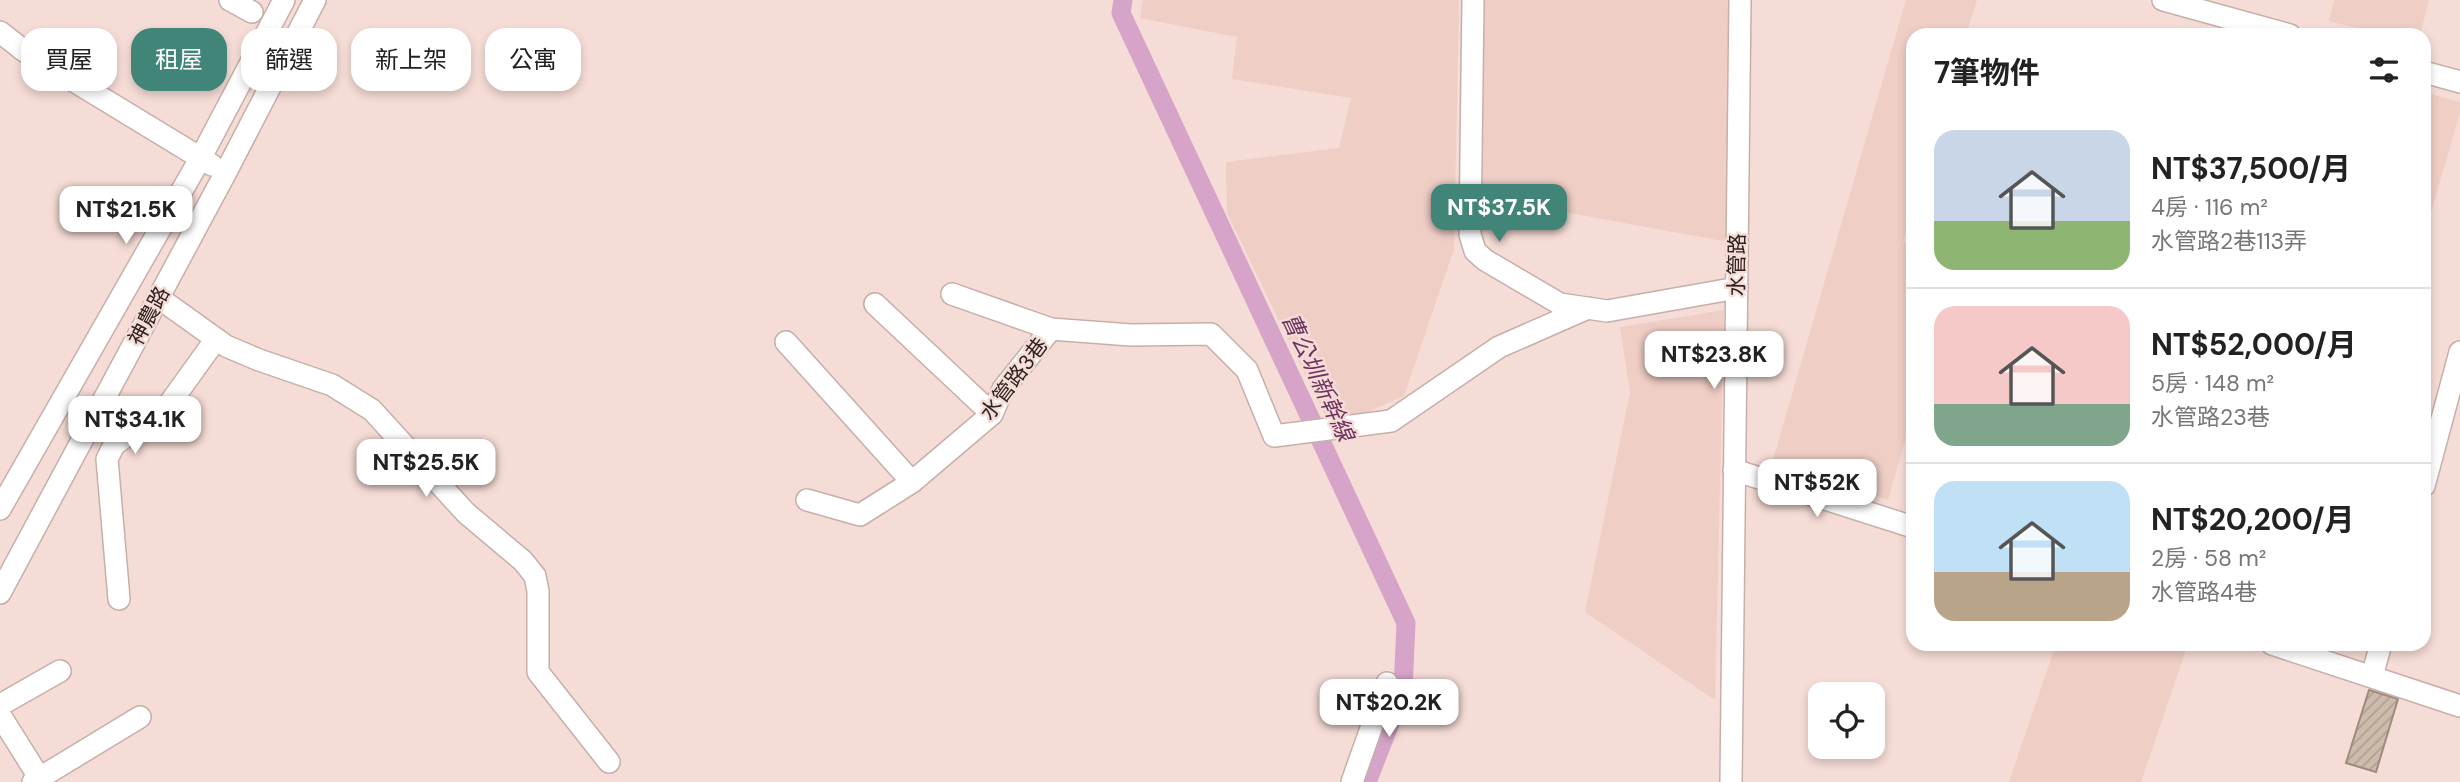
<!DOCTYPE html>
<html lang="zh-TW">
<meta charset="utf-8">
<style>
:root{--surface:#fff;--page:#f6f6f6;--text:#222;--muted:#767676;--line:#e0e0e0;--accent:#418578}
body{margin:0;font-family:"DM Sans","Noto Sans TC",sans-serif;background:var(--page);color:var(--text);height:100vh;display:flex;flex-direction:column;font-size:26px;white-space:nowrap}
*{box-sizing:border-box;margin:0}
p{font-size:23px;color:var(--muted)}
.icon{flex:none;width:38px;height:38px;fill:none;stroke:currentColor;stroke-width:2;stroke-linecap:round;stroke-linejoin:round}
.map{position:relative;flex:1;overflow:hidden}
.sheet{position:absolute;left:1906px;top:28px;width:525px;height:623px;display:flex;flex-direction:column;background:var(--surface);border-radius:21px;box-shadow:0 4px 10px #0003}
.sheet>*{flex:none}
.banner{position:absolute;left:21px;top:28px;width:665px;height:63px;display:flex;gap:14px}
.fabs{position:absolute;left:1808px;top:682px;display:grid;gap:14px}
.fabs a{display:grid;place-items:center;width:77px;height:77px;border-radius:14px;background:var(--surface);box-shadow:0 4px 10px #0003;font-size:35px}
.price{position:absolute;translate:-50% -60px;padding:0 16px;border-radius:14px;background:#fff;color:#222;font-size:23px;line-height:46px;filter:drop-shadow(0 2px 4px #0008)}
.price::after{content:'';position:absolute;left:50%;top:42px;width:21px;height:16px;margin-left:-10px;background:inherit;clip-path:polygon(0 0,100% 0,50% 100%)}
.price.on{background:var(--accent);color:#fff}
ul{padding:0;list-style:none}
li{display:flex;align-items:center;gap:21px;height:175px;padding:0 28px}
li+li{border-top:2px solid var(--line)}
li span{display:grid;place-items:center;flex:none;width:196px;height:140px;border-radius:21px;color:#555}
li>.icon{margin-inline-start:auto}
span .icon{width:84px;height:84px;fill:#fffc;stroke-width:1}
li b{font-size:30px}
h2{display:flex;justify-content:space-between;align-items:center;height:84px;padding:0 28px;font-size:30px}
.pill{padding:0 24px;border-radius:21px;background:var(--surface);box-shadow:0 4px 10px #0003;font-size:24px;line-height:63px}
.pill.on{background:var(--accent);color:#fff}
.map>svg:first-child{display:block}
.built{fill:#efcec6}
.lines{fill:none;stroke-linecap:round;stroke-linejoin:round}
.canal{stroke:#d6a4c8;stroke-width:19}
.building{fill:url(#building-hatch);stroke:#9d8c7e;stroke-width:2}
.minor-casing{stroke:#c7afa9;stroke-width:24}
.minor{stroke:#fff;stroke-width:21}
.labels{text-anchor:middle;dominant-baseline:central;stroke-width:5;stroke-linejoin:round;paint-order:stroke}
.street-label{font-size:21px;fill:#2c2321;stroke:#f6dcd6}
.water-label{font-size:23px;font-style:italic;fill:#6e3261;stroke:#f6dcd6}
</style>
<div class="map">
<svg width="2460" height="782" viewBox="0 0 2460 782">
<defs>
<pattern id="building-hatch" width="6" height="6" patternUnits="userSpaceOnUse" patternTransform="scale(1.75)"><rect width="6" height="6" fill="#cdbbac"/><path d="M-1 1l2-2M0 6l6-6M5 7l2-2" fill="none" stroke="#b0a094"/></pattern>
</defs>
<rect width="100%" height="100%" fill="#f6dcd6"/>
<!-- built -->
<g class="built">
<path d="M1143 0H1459L1454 249 1404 396 1331 428 1227 213 1226 162 1339 148 1351 98 1232 79 1237 37 1140 18Z"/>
<path d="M1484 0H1730L1728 242 1482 197Z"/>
<path d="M1906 0H1977L1966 35H1913V211L1903 242 1913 245V413L1888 500 1773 460Z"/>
<path d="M2334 0H2429L2420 35H2384L2329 21Z"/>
<path d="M2424 92 2460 102V113L2424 236Z"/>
<path d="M1724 310 1715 700 1585 612 1630 392 1620 327Z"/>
<path d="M2056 644H2188L2141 782H2009Z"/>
</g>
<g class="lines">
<!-- canal -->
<path class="canal" d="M1123 0 1121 13 1406 623 1403 690 1367 782"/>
</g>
<!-- building -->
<path class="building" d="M2369 690 2398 699 2376 772 2346 763Z"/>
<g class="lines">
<defs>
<g id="minor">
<path d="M230 0 252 12"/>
<path d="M1473 0 1470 234 1475 251 1485 260 1560 304 1607 311 1737 288"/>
<path d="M2163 0 2290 35"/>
<path d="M0 32 23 50 212 165"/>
<path d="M2424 72 2460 82"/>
<path d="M952 294 1051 329"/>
<path d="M159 298 226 346 259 360 332 385 372 410 466 513 523 561 535 576 538 591V672L609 762"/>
<path d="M875 304 992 414"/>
<path d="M786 342 912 482"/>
<path d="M1734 470 1913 527"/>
<path d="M2424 486 2460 352"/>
<path d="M807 500 860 515 912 482 992 414 1003 389 1051 329 1131 335 1211 334 1247 370 1274 436 1391 421 1499 347 1588 308"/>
<path d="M0 509 200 159 284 0"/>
<path d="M0 593 226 172 315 0"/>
<path d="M119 599 107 459 114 445 170 403 216 339"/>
<path d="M2272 644 2460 706"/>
<path d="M2372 676 2381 644"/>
<path d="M0 705 60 671"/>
<path d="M0 715 42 782"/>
<path d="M33 782 140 717"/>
<path d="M1352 782 1387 683"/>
<path d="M1731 782 1740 0"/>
</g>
</defs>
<!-- minor casing -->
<use href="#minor" class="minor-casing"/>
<!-- minor -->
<use href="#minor" class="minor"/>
</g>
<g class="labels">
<!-- street labels -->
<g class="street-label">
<text transform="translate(1737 265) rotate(-89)">水管路</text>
<text transform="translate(149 316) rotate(-62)">神農路</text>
<text transform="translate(1014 379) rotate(-53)">水管路3巷</text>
</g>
<!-- water labels -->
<g class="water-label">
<text transform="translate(1318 377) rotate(65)">曹公圳新幹線</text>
</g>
</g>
</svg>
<div class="fabs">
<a><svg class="icon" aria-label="locate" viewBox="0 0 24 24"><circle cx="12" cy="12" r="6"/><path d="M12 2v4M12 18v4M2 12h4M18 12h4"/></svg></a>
</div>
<b class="price on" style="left:1499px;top:244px">NT$37.5K</b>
<b class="price" style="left:126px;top:246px">NT$21.5K</b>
<b class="price" style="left:1714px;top:391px">NT$23.8K</b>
<b class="price" style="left:135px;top:456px">NT$34.1K</b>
<b class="price" style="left:426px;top:499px">NT$25.5K</b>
<b class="price" style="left:1817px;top:519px">NT$52K</b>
<b class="price" style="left:1389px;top:739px">NT$20.2K</b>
<div class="banner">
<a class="pill">買屋</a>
<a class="pill on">租屋</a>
<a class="pill">篩選</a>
<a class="pill">新上架</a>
<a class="pill">公寓</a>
</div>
<section class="sheet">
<h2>7筆物件<svg class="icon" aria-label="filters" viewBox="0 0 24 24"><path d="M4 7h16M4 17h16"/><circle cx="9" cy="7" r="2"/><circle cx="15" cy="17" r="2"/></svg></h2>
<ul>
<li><span style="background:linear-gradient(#c9d6e8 65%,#8fb573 0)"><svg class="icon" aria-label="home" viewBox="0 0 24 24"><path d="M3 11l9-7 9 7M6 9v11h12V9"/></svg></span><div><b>NT$37,500/月</b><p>4房 · 116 m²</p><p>水管路2巷113弄</p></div></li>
<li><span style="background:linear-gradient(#f6c9c9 70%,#7fa58c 0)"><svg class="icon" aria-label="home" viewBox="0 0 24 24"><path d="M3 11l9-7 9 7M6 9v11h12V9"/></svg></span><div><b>NT$52,000/月</b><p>5房 · 148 m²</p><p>水管路23巷</p></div></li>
<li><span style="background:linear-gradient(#bfe0f5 65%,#b9a48a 0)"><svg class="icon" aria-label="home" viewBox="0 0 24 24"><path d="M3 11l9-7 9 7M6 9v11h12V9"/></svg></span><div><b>NT$20,200/月</b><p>2房 · 58 m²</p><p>水管路4巷</p></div></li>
</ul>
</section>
</div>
